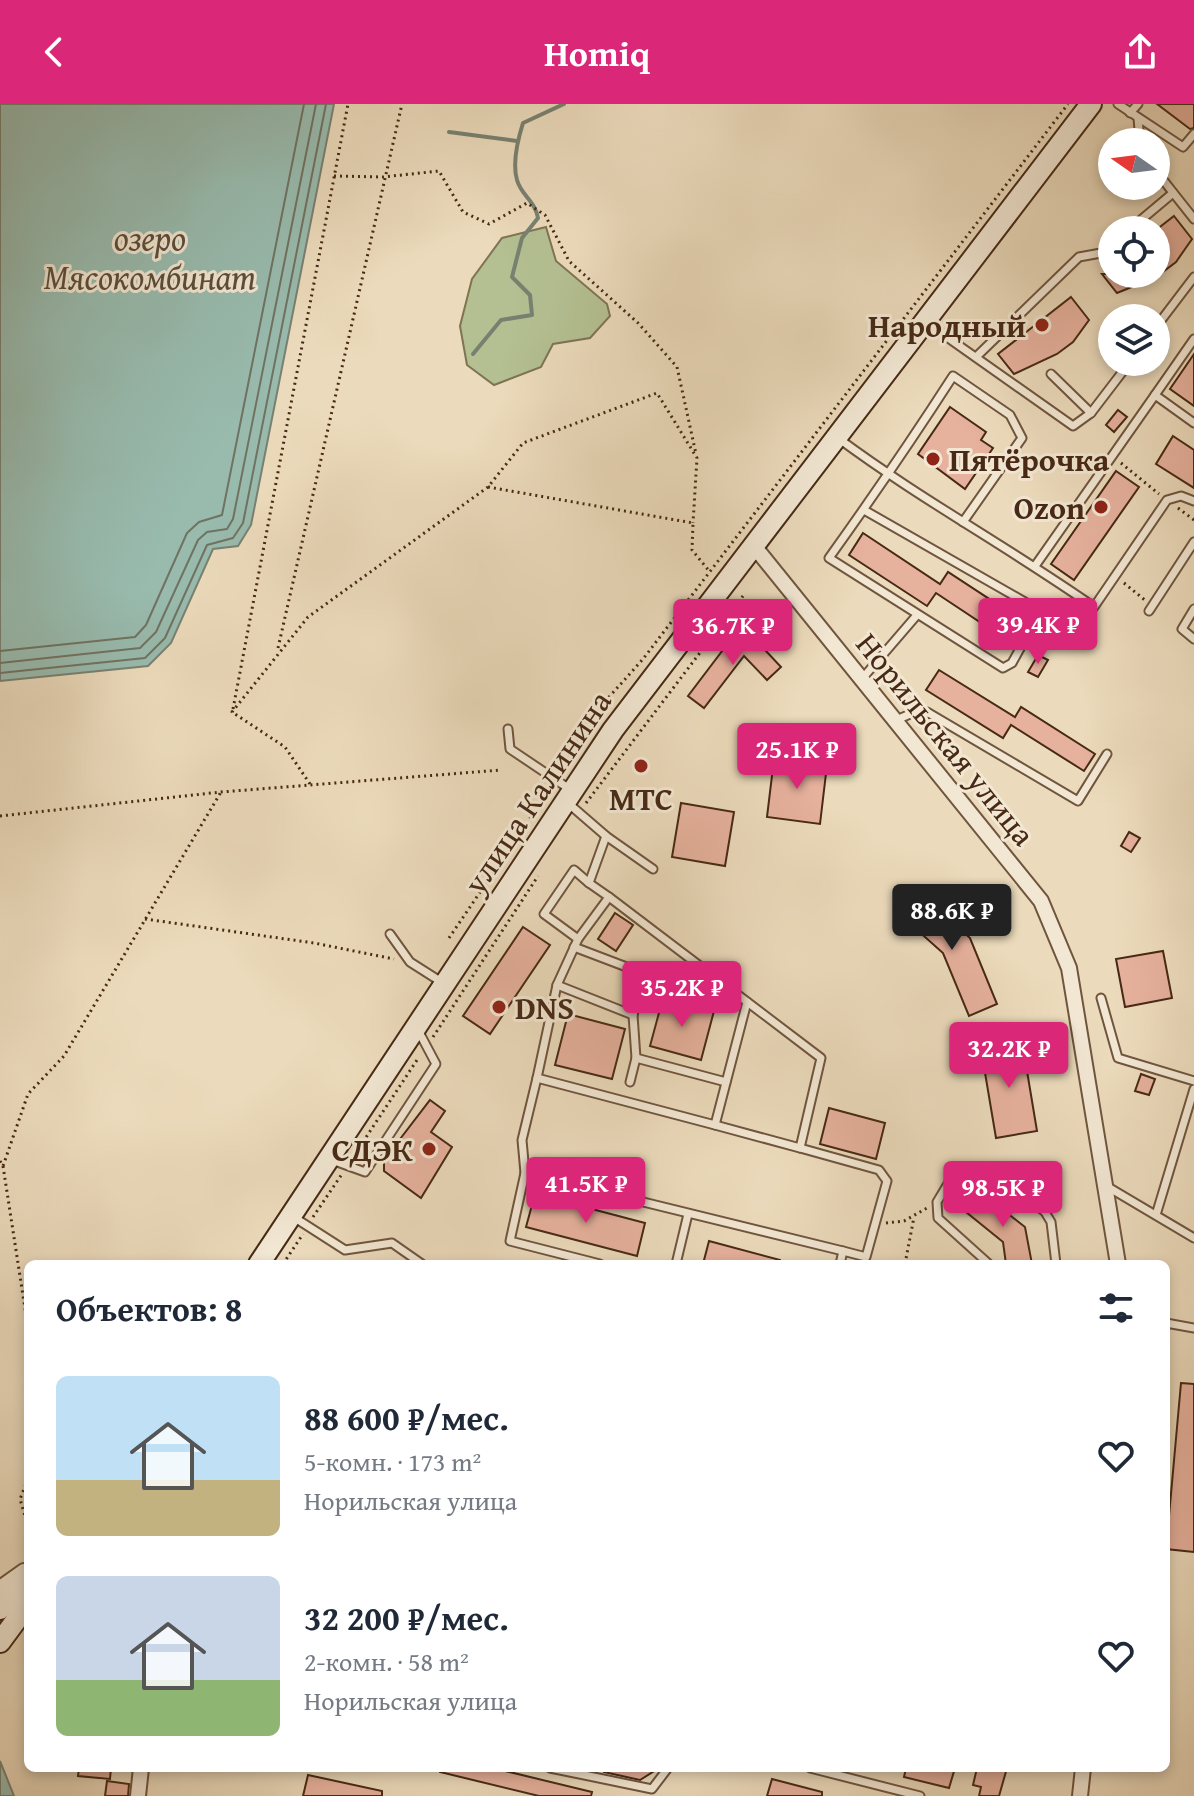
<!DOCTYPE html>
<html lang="ru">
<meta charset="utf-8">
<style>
:root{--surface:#fff;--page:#f2f2f3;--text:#1f2937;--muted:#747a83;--accent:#db2777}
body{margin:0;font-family:"Gentium Book Plus",serif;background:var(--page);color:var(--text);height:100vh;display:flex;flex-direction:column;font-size:30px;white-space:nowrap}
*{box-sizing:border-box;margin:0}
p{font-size:26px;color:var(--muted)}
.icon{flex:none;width:44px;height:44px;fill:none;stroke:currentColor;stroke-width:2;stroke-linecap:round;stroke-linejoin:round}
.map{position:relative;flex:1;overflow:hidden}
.details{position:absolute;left:24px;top:1156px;width:1146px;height:512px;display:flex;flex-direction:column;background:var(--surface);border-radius:12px;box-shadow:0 4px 12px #0003}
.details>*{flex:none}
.needle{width:52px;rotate:284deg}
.fabs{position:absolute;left:1098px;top:24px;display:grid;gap:16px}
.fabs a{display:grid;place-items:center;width:72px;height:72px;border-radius:50%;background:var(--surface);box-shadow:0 4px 12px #0003;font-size:40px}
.price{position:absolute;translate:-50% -68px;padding:0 18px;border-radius:8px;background:var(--accent);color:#fff;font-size:26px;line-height:52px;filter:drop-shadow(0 2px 4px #0008)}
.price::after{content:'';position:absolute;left:50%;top:48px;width:24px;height:18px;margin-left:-12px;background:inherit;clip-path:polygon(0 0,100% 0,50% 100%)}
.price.current{background:#222;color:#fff}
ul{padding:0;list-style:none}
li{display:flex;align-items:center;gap:24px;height:200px;padding:0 32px}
li span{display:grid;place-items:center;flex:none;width:224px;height:160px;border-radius:12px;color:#555}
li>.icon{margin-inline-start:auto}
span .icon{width:96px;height:96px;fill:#fffc;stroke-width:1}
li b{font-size:34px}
h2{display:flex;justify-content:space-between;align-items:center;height:96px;padding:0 32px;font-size:34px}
header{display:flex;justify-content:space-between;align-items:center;height:104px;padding:0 32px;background:var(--accent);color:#fff;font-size:36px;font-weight:600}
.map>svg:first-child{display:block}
.green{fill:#b4c092;stroke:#7e7454;stroke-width:2}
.water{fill:#98bbae;stroke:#788171;stroke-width:2}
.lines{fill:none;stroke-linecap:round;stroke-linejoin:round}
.shore{stroke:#707262;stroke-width:2}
.stream{stroke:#788171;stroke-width:4}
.building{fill:#e6b19d;stroke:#472915;stroke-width:2}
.service-casing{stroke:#70553e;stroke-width:11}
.minor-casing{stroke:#70553e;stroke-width:18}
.secondary-casing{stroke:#472915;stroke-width:24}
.path{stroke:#472915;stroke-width:3;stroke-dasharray:2 4;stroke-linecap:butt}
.service{stroke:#f2e7d3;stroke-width:7}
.minor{stroke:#f2e7d3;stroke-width:14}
.secondary{stroke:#f2e7d3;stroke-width:20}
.poi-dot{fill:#8f2418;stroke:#f2e7d3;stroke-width:3}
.labels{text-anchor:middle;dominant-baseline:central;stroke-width:6;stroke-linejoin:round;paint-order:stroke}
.poi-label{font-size:32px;font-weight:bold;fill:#472915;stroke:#f2e7d3;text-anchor:end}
.street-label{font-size:32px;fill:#472915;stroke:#f2e7d3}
.water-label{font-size:34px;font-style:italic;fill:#5b4e3b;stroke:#f2e7d3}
</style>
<header><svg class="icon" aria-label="back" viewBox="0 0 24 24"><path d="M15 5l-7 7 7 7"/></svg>Homiq<svg class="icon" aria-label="share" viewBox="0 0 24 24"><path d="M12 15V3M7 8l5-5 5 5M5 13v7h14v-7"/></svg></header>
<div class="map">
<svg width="1194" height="1692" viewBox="0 0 1194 1692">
<rect width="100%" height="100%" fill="#ebdabb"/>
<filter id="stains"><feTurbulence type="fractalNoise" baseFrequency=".0025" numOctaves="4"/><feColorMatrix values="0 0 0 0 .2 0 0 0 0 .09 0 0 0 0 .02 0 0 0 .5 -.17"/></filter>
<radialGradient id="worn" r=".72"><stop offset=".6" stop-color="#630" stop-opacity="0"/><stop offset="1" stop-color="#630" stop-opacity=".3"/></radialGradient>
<!-- green -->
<path class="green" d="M546 123 556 157 607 200 610 212 590 234 553 240 541 263 494 281 467 261 460 222 472 175 502 134Z"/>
<!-- water -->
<g class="water">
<path d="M0 0H334L251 421 238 442 213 445 171 539 148 562 0 577Z"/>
<path d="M0 1657 14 1692H0Z"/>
</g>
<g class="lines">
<!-- shore -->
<g class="shore">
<path d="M0 547 135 533 146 521 187 429 199 418 222 411 304 0"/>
<path d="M0 559 140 544 156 528 198 436 207 428 227 425 233 415 316 0"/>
<path d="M0 569 145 554 165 534 207 441 233 434 243 419 326 0"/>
</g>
<!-- stream -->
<g class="stream">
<path d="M449 28 517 37"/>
<path d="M473 250 501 216 532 211 530 191 512 173 522 134 538 114C535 97 521 91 517 76 512 59 518 35 523 19L564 0"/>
</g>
</g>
<!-- building -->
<g class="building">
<path d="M1157 0H1194V24L1190 25Z"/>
<path d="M1174 112 1192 135 1176 158 1156 173 1117 189 1102 170H1156V126Z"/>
<path d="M1071 193 1089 216 1073 238 1057 250 1014 270 998 250Z"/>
<path d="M1194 250V302L1170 285Z"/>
<path d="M950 303 986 328 981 336 993 344 965 385 918 350Z"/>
<path d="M1118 306 1127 313 1114 328 1106 321Z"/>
<path d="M1173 332 1194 346V384L1156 360Z"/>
<path d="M1116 367 1139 383 1074 476 1051 460Z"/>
<path d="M863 429 940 480 948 468 1026 519 1013 540 936 489 927 502 849 451Z"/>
<path d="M752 532 781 563 767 576 744 552 704 604 688 592 732 534Z"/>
<path d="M1038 551 1048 556 1038 573 1028 568Z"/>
<path d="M939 566 1015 613 1021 603 1095 650 1084 667 1011 621 1003 634 926 586Z"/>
<path d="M774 655 827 661 820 720 767 713Z"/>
<path d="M681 699 734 708 725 762 672 753Z"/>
<path d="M1129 728 1140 734 1131 748 1121 742Z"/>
<path d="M918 787 970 834 997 900 969 912 943 849 898 809Z"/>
<path d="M615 809 633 821 616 847 598 835Z"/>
<path d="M523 823 550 841 490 930 463 912Z"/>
<path d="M1163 847 1172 894 1125 903 1116 855Z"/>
<path d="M663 894 714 907 701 956 650 942Z"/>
<path d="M568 910 625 925 612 975 555 961Z"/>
<path d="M1022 937 1037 1027 996 1034 981 945Z"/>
<path d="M1141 970 1155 975 1149 991 1135 987Z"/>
<path d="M430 996 445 1007 431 1028 452 1043 421 1094 384 1067V1056Z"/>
<path d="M829 1004 885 1019 876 1055 820 1040Z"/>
<path d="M980 1088 1025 1123 1032 1160H1006L1003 1138 966 1108Z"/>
<path d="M535 1090 645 1119 637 1152 526 1123Z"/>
<path d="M709 1137 780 1156V1160H703Z"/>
<path d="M1181 1279 1194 1280V1448L1166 1445Z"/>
<path d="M79 1664H111L110 1675 78 1672Z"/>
<path d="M440 1664H493L592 1688 591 1692H539L440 1668Z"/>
<path d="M605 1664H659L640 1676 604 1668Z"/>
<path d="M906 1664H955L949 1684 904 1673Z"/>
<path d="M977 1664H1007L999 1692H979L981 1683 973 1681Z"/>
<path d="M308 1671 382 1687V1692H303Z"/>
<path d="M772 1675 822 1688V1692H767Z"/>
<path d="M107 1677 129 1680 128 1692H105Z"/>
</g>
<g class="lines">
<defs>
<g id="service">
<path d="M1118 0 1183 43 1194 30"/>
<path d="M1130 9 1138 0"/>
<path d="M1138 14 1140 38"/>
<path d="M1156 67 1194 115"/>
<path d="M1129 126 1173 89"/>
<path d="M927 219 1073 322 1091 309 1130 258"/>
<path d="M1156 223 1194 173"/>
<path d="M976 253 1079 153 1101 149 1112 141"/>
<path d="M1051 270 1091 309"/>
<path d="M1155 291 1194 235"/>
<path d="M838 334C920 395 1010 444 1094 503L1167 396 1181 392 1194 397"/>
<path d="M864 406 1025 498 1034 519 1012 559 1003 564 829 454C872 394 913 334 953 272L1010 311 1022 334 963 418"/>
<path d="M1035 462 1155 291 1194 319"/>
<path d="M1194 505 1182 525 1194 535"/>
<path d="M1149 507 1194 438"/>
<path d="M861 576 917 511"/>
<path d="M894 617 917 607 927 608 1078 697 1107 650"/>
<path d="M508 625 510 645 571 686"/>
<path d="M569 700 606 732 653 765"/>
<path d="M606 732 589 779 609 793 578 835 557 881 537 974 715 1021 747 898"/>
<path d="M609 793 821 954 800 1044 879 1066 887 1077 866 1153 843 1147"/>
<path d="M390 830 410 858 443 879"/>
<path d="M578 835 544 810 574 766 589 779"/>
<path d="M574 843 645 870"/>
<path d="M557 881 633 911 645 870 693 879 713 872"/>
<path d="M1101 894 1118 954 1194 977"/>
<path d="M636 954 726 978"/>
<path d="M630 978 636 954 633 911"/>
<path d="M715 1021 800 1044"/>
<path d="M329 1055 365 1068 436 960 419 928"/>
<path d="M525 1069 522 1036 537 974"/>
<path d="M1108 1083 1194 1134"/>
<path d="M1156 1111 1194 985"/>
<path d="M292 1112 345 1146 392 1139 422 1160"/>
<path d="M600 1160 510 1137 525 1069 843 1147 840 1160"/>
<path d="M676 1160 688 1110"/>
<path d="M989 1160 938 1114 937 1098 952 1073 970 1068 996 1070 1045 1108 1051 1118 1056 1160"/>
<path d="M1166 1219 1194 1224"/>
<path d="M550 1664 652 1685 668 1664"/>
<path d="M810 1664 920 1692"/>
</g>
<g id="minor">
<path d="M754 442 1041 797 1069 864 1118 1160"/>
<path d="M0 1484 24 1467"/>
<path d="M138 1692 141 1664"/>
<path d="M1080 1692 1083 1664"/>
</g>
<g id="secondary">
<path d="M259 1160 613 626 1091 0"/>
<path d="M0 1505 28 1472"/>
<path d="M0 1538 28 1500"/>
</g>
</defs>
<!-- service casing -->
<use href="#service" class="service-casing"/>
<!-- minor casing -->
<use href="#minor" class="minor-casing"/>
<!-- secondary casing -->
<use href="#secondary" class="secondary-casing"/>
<!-- path -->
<g class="path">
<path d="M334 72 383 73 439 67 463 108 489 120 527 99 545 111 569 157 638 219 677 263 696 350"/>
<path d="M1121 359 1159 390"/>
<path d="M488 383 693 419 692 446 710 468"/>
<path d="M1178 404 1194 416"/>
<path d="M1124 479 1146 497"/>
<path d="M278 544 402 0"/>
<path d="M233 605 348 0"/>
<path d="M561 669 585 620 643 555 1068 0"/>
<path d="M310 680 285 643 232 608 308 513 488 383 523 339 657 289 697 354 693 419"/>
<path d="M586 699 743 492"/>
<path d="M0 712 221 688 501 666"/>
<path d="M145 815 314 839 394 855"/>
<path d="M449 834 550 685"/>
<path d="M433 933 538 772"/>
<path d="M353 1053 419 953"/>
<path d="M0 1057 3 1062 28 990 64 952 221 688"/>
<path d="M3 1062 28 1224"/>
<path d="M313 1113 342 1070"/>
<path d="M886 1119 904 1117 927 1104"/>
<path d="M283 1160 303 1130"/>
<path d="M905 1160 914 1113"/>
<path d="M28 1375 20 1395 28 1422"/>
</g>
<!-- service -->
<use href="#service" class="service"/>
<!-- minor -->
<use href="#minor" class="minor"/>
<!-- secondary -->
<use href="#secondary" class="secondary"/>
</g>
<!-- markers -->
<g class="poi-dot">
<circle cx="1042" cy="221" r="8"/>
<circle cx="933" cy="355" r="8"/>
<circle cx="1101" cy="403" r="8"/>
<circle cx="641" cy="662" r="8"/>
<circle cx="499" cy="903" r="8"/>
<circle cx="429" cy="1045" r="8"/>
</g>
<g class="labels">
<!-- poi labels -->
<g class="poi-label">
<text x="1026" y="221">Народный</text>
<text x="949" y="355" text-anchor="start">Пятёрочка</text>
<text x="1085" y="403">Ozon</text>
<text x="641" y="694" text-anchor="middle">МТС</text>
<text x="515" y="903" text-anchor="start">DNS</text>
<text x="413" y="1045">СДЭК</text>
</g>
<!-- street labels -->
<g class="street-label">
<text transform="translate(946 635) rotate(51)">Норильская улица</text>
<text transform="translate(537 688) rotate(-56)">улица Калинина</text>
</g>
<!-- water labels -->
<g class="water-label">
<text x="150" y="133">озеро<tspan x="150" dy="39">Мясокомбинат</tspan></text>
</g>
</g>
<rect width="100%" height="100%" filter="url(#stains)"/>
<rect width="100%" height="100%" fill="url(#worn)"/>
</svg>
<div class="fabs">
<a><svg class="needle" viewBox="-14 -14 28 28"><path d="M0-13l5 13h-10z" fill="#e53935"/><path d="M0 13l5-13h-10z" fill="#747a83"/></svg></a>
<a><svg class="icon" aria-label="locate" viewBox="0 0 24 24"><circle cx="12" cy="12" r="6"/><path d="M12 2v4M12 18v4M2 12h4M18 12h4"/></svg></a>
<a><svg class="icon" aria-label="layers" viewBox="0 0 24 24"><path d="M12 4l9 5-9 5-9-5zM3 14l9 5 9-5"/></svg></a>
</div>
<b class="price" style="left:1038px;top:562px">39.4K ₽</b>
<b class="price" style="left:733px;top:563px">36.7K ₽</b>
<b class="price" style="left:797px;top:687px">25.1K ₽</b>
<b class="price current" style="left:952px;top:848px">88.6K ₽</b>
<b class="price" style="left:682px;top:925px">35.2K ₽</b>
<b class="price" style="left:1009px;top:986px">32.2K ₽</b>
<b class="price" style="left:586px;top:1121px">41.5K ₽</b>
<b class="price" style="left:1003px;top:1125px">98.5K ₽</b>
<section class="details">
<h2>Объектов: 8<svg class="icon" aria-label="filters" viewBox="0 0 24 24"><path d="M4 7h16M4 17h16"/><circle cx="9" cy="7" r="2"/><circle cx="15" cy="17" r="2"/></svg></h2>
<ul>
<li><span style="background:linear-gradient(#bfe0f5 65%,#c2b280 0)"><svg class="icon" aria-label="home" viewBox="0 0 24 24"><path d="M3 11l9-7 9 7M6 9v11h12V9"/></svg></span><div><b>88 600 ₽/мес.</b><p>5-комн. · 173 m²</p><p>Норильская улица</p></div><svg class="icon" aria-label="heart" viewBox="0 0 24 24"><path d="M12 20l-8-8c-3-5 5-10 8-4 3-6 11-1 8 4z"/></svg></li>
<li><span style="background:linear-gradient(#c9d6e8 65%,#8fb573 0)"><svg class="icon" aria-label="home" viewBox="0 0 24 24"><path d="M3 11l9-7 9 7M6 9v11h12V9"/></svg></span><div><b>32 200 ₽/мес.</b><p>2-комн. · 58 m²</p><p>Норильская улица</p></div><svg class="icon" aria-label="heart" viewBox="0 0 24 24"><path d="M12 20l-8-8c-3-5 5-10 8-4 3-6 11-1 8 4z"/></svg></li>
</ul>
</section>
</div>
